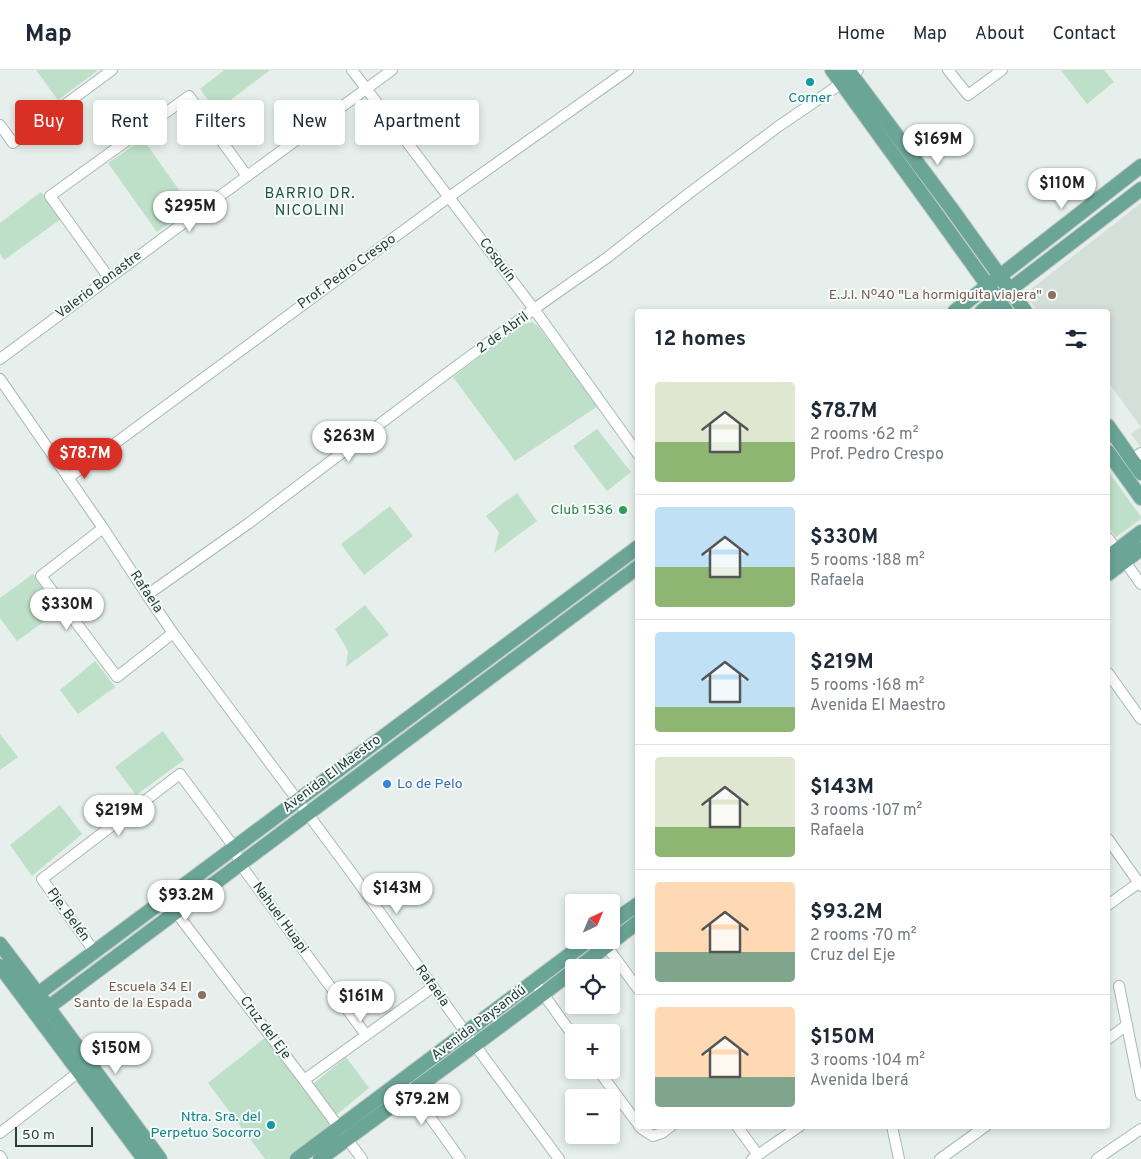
<!DOCTYPE html>
<meta charset="utf-8">
<style>
:root{--surface:#fff;--page:#f6f6f7;--text:#1f2937;--muted:#747a83;--line:#e0e1e3;--accent:#d93025}
body{margin:0;font-family:Overpass,sans-serif;background:var(--page);color:var(--text);height:100vh;display:flex;flex-direction:column;font-size:19px;white-space:nowrap}
*{box-sizing:border-box;margin:0}
p{font-size:16px;color:var(--muted)}
.icon{flex:none;width:28px;height:28px;fill:none;stroke:currentColor;stroke-width:2;stroke-linecap:round;stroke-linejoin:round}
.map{position:relative;flex:1;overflow:hidden}
.details{position:absolute;left:635px;top:239px;width:475px;height:820px;display:flex;flex-direction:column;background:var(--surface);border-radius:5px;box-shadow:0 2px 8px #0003}
.details>*{flex:none}
.top-card{position:absolute;left:15px;top:30px;width:475px;height:45px;display:flex;gap:10px}
.needle{width:32px;rotate:44deg}
.fabs{position:absolute;left:565px;top:824px;display:grid;gap:10px}
.fabs a{display:grid;place-items:center;width:55px;height:55px;border-radius:5px;background:var(--surface);box-shadow:0 2px 8px #0003;font-size:25px}
.scale{position:absolute;left:15px;bottom:12px;width:78px;box-sizing:border-box;padding-left:5px;border:2px solid #24423a;border-top:0;font-size:14px;line-height:18px;white-space:nowrap;color:#24423a;-webkit-text-stroke:4px #f7fbf9;paint-order:stroke}
.price{position:absolute;translate:-50% -42px;padding:0 11px;border-radius:18px;background:#fff;color:#222;font-size:16px;line-height:32px;filter:drop-shadow(0 1px 2px #0008)}
.price::after{content:'';position:absolute;left:50%;top:30px;width:15px;height:11px;margin-left:-8px;background:inherit;clip-path:polygon(0 0,100% 0,50% 100%)}
.price.active{background:var(--accent);color:#fff}
ul{padding:0;list-style:none}
li{display:flex;align-items:center;gap:15px;height:125px;padding:0 20px}
li+li{border-top:1px solid var(--line)}
li span{display:grid;place-items:center;flex:none;width:140px;height:100px;border-radius:5px;color:#555}
li>.icon{margin-inline-start:auto}
span .icon{width:60px;height:60px;fill:#fffc;stroke-width:1}
li b{font-size:21px}
h2{display:flex;justify-content:space-between;align-items:center;height:60px;padding:0 20px;font-size:21px}
.tag{padding:0 18px;border-radius:5px;background:var(--surface);box-shadow:0 2px 8px #0003;font-size:18px;line-height:45px}
.tag.active{background:var(--accent);color:#fff}
header{display:flex;align-items:center;gap:30px;box-sizing:border-box;height:70px;padding:0 25px;background:var(--surface);border-bottom:1px solid var(--line)}
header strong{font-size:24px}
nav{display:flex;gap:28px;margin-inline-start:auto;font-size:18px}
.map>svg:first-child{display:block}
.built{fill:#d4dfda}
.green{fill:#bfe0c8}
.lines{fill:none;stroke-linecap:round;stroke-linejoin:round}
.minor-casing{stroke:#a8b8b2;stroke-width:12}
.major-casing{stroke:#c2cac8;stroke-width:16}
.minor{stroke:#fff;stroke-width:10}
.major{stroke:#6aa596;stroke-width:14}
.culture-dot{fill:#0f9aa8;stroke:#f7fbf9;stroke-width:2}
.education-dot{fill:#8d6e63;stroke:#f7fbf9;stroke-width:2}
.leisure-dot{fill:#2e9e5b;stroke:#f7fbf9;stroke-width:2}
.shop-dot{fill:#3f7fe0;stroke:#f7fbf9;stroke-width:2}
.labels{text-anchor:middle;dominant-baseline:central;stroke-width:4;stroke-linejoin:round;paint-order:stroke}
.culture-label{font-size:14px;fill:#0d838f;stroke:#f7fbf9}
.street-label{font-size:14px;fill:#24423a;stroke:#f7fbf9}
.education-label{font-size:14px;fill:#785e54;stroke:#f7fbf9;text-anchor:end}
.leisure-label{font-size:14px;fill:#27864d;stroke:#f7fbf9;text-anchor:end}
.shop-label{font-size:14px;fill:#366cbe;stroke:#f7fbf9;text-anchor:start}
.neighbourhood-label{font-size:15px;letter-spacing:1px;fill:#1f5548;stroke:#f7fbf9}
</style>
<header>
<strong>Map</strong>
<nav><a>Home</a><a>Map</a><a>About</a><a>Contact</a></nav>
</header>
<div class="map">
<svg width="1141" height="1089" viewBox="0 0 1141 1089">
<rect width="100%" height="100%" fill="#e6efeb"/>
<!-- built -->
<path class="built" d="M1141 133V377L1131 364 1141 357 1108 312V241H1038L1029 230 1030 220Z"/>
<!-- green -->
<g class="green">
<path d="M36 0H96L97 1 58 30Z"/>
<path d="M224 0H269V1L216 41 200 19Z"/>
<path d="M1061 0H1104L1114 12 1087 34Z"/>
<path d="M143 69 191 137 157 162 108 93Z"/>
<path d="M41 122 61 149 4 190 0 184V153Z"/>
<path d="M532 252 538 256 598 336 515 391 453 307 524 254Z"/>
<path d="M597 359 631 402 607 421 573 376Z"/>
<path d="M1108 401 1141 447V449L1116 467 1108 456Z"/>
<path d="M517 423 537 451 494 483 499 462 486 446Z"/>
<path d="M390 436 413 466 364 505 341 474Z"/>
<path d="M33 504 59 541 17 571 0 548V528Z"/>
<path d="M365 535 389 565 346 597 348 581 335 559Z"/>
<path d="M95 591 115 617 78 644 60 620Z"/>
<path d="M163 661 184 690 136 725 115 697Z"/>
<path d="M0 664 18 687 0 700Z"/>
<path d="M60 735 82 764 32 806 10 775Z"/>
<path d="M266 967 335 1056 292 1089H265L208 1013Z"/>
<path d="M346 987 369 1018 335 1046 312 1015Z"/>
</g>
<g class="lines">
<defs>
<g id="minor">
<path d="M352 0 534 239 638 384"/>
<path d="M948 0 968 25 1002 0"/>
<path d="M0 55 13 73 112 0"/>
<path d="M109 208 50 126 189 26 247 106"/>
<path d="M0 289 224 123 392 0"/>
<path d="M0 309 103 458 147 525 173 563 351 802 466 963 559 1089"/>
<path d="M1131 390 1141 383"/>
<path d="M68 408 449 127 628 0"/>
<path d="M103 458 41 506 117 607 173 563"/>
<path d="M1108 468 1141 514"/>
<path d="M147 525 249 453 446 304 534 239 608 187 688 124 779 56 842 13 858 0"/>
<path d="M1108 603 1141 649"/>
<path d="M1108 769 1141 816"/>
<path d="M165 828 304 1010 362 1089"/>
<path d="M1108 835 1141 811"/>
<path d="M602 870 638 919"/>
<path d="M94 881 42 809 180 704 234 777 240 794 366 965"/>
<path d="M534 911 574 967"/>
<path d="M1119 916 1141 1025"/>
<path d="M1108 969 1127 955"/>
<path d="M598 1000 638 1054"/>
<path d="M403 1009 460 1089"/>
<path d="M304 1010 433 917"/>
<path d="M639 1056 642 1059 653 1066 662 1063 671 1056"/>
<path d="M737 1056 758 1085"/>
<path d="M892 1056 899 1089"/>
<path d="M0 1063 80 1001"/>
<path d="M0 1086 2 1089"/>
<path d="M752 1089 800 1056"/>
<path d="M940 1089 986 1056"/>
<path d="M1097 1089 1141 1059"/>
</g>
<g id="major">
<path d="M832 0 940 149 1006 241"/>
<path d="M848 0 951 138 1025 241"/>
<path d="M955 241 1141 96"/>
<path d="M982 241 1141 119"/>
<path d="M1108 356 1141 403"/>
<path d="M1108 382 1141 428"/>
<path d="M1108 487 1141 462"/>
<path d="M1108 504 1141 479"/>
<path d="M611 853 638 834"/>
<path d="M0 874 48 937 160 1089"/>
<path d="M0 896 144 1089"/>
<path d="M578 898 638 852"/>
<path d="M27 932 638 477"/>
<path d="M38 945 638 497"/>
<path d="M297 1089 589 870"/>
<path d="M320 1089C404 1026 491 965 574 900"/>
</g>
</defs>
<!-- minor casing -->
<use href="#minor" class="minor-casing"/>
<!-- major casing -->
<use href="#major" class="major-casing"/>
<!-- minor -->
<use href="#minor" class="minor"/>
<!-- major -->
<use href="#major" class="major"/>
</g>
<!-- markers -->
<g class="culture-dot">
<circle cx="810" cy="12" r="5"/>
<circle cx="271" cy="1055" r="5"/>
</g>
<g class="education-dot">
<circle cx="1052" cy="225" r="5"/>
<circle cx="202" cy="925" r="5"/>
</g>
<circle class="leisure-dot" cx="623" cy="440" r="5"/>
<circle class="shop-dot" cx="387" cy="714" r="5"/>
<g class="labels">
<!-- culture labels -->
<g class="culture-label">
<text x="810" y="28">Corner</text>
<text x="261" y="1047" text-anchor="end">Ntra. Sra. del<tspan x="261" dy="16">Perpetuo Socorro</tspan></text>
</g>
<!-- street labels -->
<g class="street-label">
<text transform="translate(497 190) rotate(53)">Cosquín</text>
<text transform="translate(347 202) rotate(-36)">Prof. Pedro Crespo</text>
<text transform="translate(99 215) rotate(-37)">Valerio Bonastre</text>
<text transform="translate(503 263) rotate(-36)">2 de Abril</text>
<text transform="translate(146 522) rotate(56)">Rafaela</text>
<text transform="translate(332 704) rotate(-37)">Avenida El Maestro</text>
<text transform="translate(68 845) rotate(54)">Pje. Belén</text>
<text transform="translate(280 848) rotate(54)">Nahuel Huapi</text>
<text transform="translate(432 916) rotate(54)">Rafaela</text>
<text transform="translate(479 953) rotate(-37)">Avenida Paysandú</text>
<text transform="translate(265 958) rotate(53)">Cruz del Eje</text>
</g>
<!-- education labels -->
<g class="education-label">
<text x="1042" y="225">E.J.I. Nº40 "La hormiguita viajera"</text>
<text x="192" y="917">Escuela 34 El<tspan x="192" dy="16">Santo de la Espada</tspan></text>
</g>
<!-- leisure labels -->
<g class="leisure-label">
<text x="613" y="440">Club 1536</text>
</g>
<!-- shop labels -->
<g class="shop-label">
<text x="397" y="714">Lo de Pelo</text>
</g>
<!-- neighbourhood labels -->
<g class="neighbourhood-label">
<text x="310" y="124">BARRIO DR.<tspan x="310" dy="17">NICOLINI</tspan></text>
</g>
</g>
</svg>
<div class="fabs">
<a><svg class="needle" viewBox="-14 -14 28 28"><path d="M0-13l5 13h-10z" fill="#e53935"/><path d="M0 13l5-13h-10z" fill="#747a83"/></svg></a>
<a><svg class="icon" aria-label="locate" viewBox="0 0 24 24"><circle cx="12" cy="12" r="6"/><path d="M12 2v4M12 18v4M2 12h4M18 12h4"/></svg></a>
<a>+</a>
<a>−</a>
</div>
<div class="scale">50 m</div>
<b class="price" style="left:938px;top:96px">$169M</b>
<b class="price" style="left:1062px;top:140px">$110M</b>
<b class="price" style="left:190px;top:163px">$295M</b>
<b class="price" style="left:349px;top:393px">$263M</b>
<b class="price active" style="left:85px;top:410px">$78.7M</b>
<b class="price" style="left:67px;top:561px">$330M</b>
<b class="price" style="left:119px;top:767px">$219M</b>
<b class="price" style="left:397px;top:845px">$143M</b>
<b class="price" style="left:186px;top:852px">$93.2M</b>
<b class="price" style="left:361px;top:953px">$161M</b>
<b class="price" style="left:116px;top:1005px">$150M</b>
<b class="price" style="left:422px;top:1056px">$79.2M</b>
<div class="top-card">
<a class="tag active">Buy</a>
<a class="tag">Rent</a>
<a class="tag">Filters</a>
<a class="tag">New</a>
<a class="tag">Apartment</a>
</div>
<section class="details">
<h2>12 homes<svg class="icon" aria-label="filters" viewBox="0 0 24 24"><path d="M4 7h16M4 17h16"/><circle cx="9" cy="7" r="2"/><circle cx="15" cy="17" r="2"/></svg></h2>
<ul>
<li><span style="background:linear-gradient(#dfe7d0 60%,#8fb573 0)"><svg class="icon" aria-label="home" viewBox="0 0 24 24"><path d="M3 11l9-7 9 7M6 9v11h12V9"/></svg></span><div><b>$78.7M</b><p>2 rooms · 62 m²</p><p>Prof. Pedro Crespo</p></div></li>
<li><span style="background:linear-gradient(#bfe0f5 60%,#8fb573 0)"><svg class="icon" aria-label="home" viewBox="0 0 24 24"><path d="M3 11l9-7 9 7M6 9v11h12V9"/></svg></span><div><b>$330M</b><p>5 rooms · 188 m²</p><p>Rafaela</p></div></li>
<li><span style="background:linear-gradient(#bfe0f5 75%,#8fb573 0)"><svg class="icon" aria-label="home" viewBox="0 0 24 24"><path d="M3 11l9-7 9 7M6 9v11h12V9"/></svg></span><div><b>$219M</b><p>5 rooms · 168 m²</p><p>Avenida El Maestro</p></div></li>
<li><span style="background:linear-gradient(#dfe7d0 70%,#8fb573 0)"><svg class="icon" aria-label="home" viewBox="0 0 24 24"><path d="M3 11l9-7 9 7M6 9v11h12V9"/></svg></span><div><b>$143M</b><p>3 rooms · 107 m²</p><p>Rafaela</p></div></li>
<li><span style="background:linear-gradient(#ffd9b3 70%,#7fa58c 0)"><svg class="icon" aria-label="home" viewBox="0 0 24 24"><path d="M3 11l9-7 9 7M6 9v11h12V9"/></svg></span><div><b>$93.2M</b><p>2 rooms · 70 m²</p><p>Cruz del Eje</p></div></li>
<li><span style="background:linear-gradient(#ffd9b3 70%,#7fa58c 0)"><svg class="icon" aria-label="home" viewBox="0 0 24 24"><path d="M3 11l9-7 9 7M6 9v11h12V9"/></svg></span><div><b>$150M</b><p>3 rooms · 104 m²</p><p>Avenida Iberá</p></div></li>
</ul>
</section>
</div>
